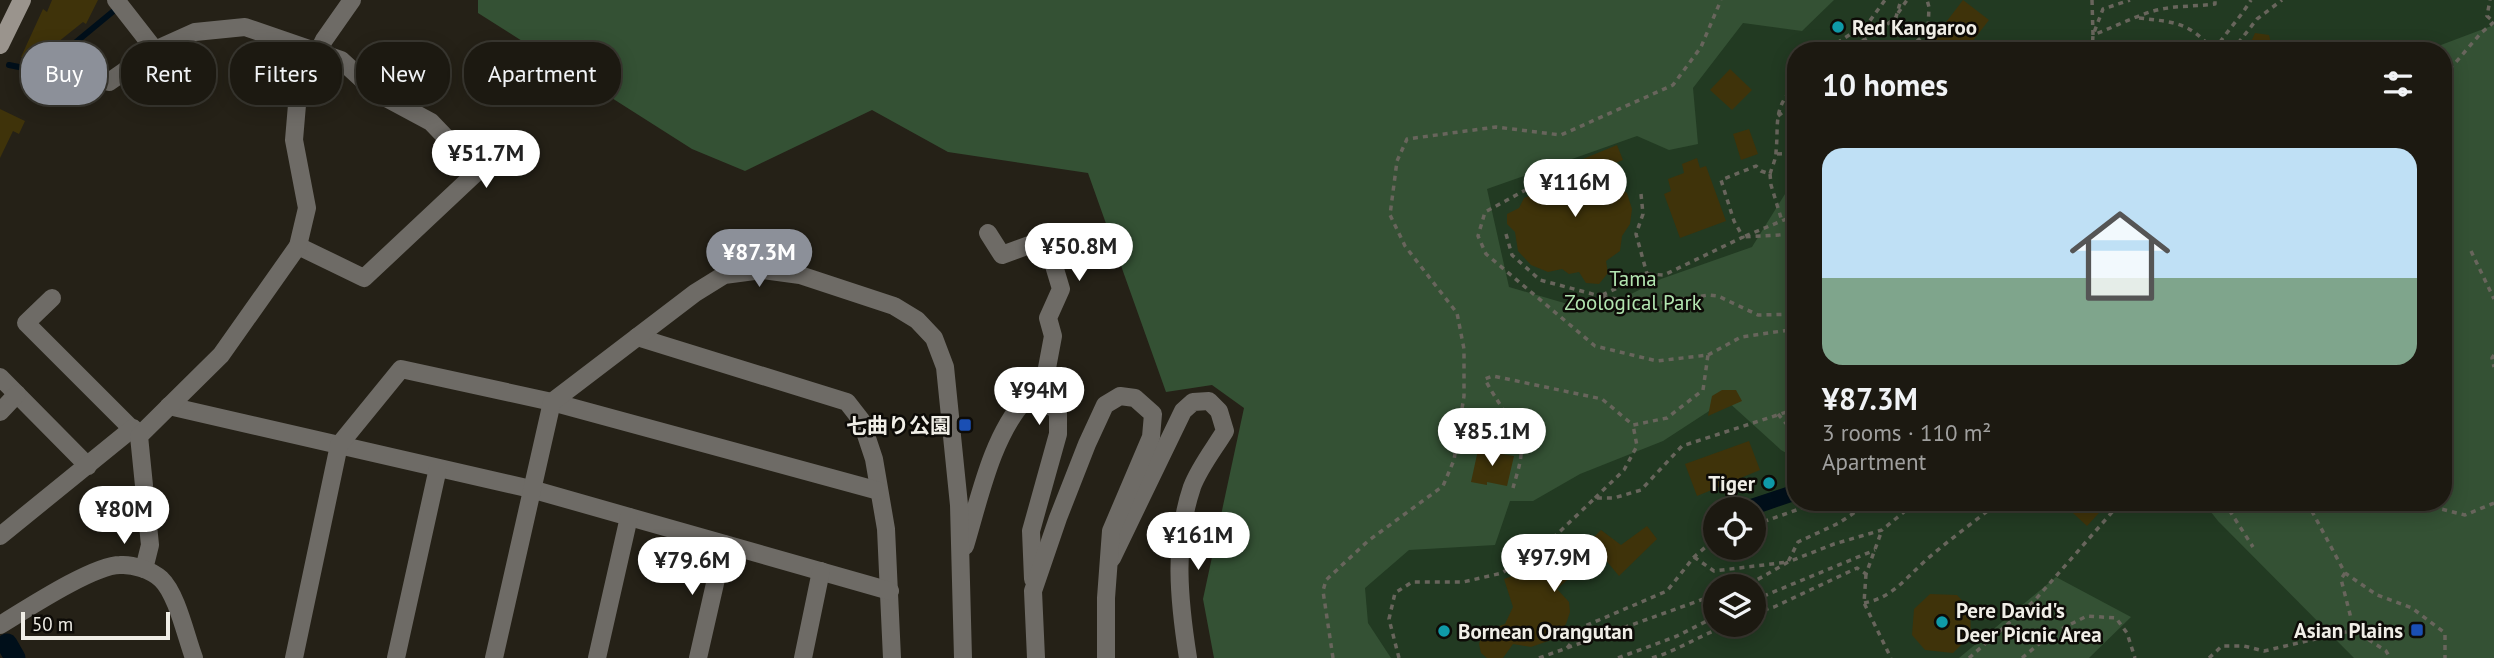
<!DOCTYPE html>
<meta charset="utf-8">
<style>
:root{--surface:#1c1911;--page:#29261f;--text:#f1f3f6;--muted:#a0a09f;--line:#3a3831;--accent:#8c9099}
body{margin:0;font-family:"PT Sans","Noto Sans JP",sans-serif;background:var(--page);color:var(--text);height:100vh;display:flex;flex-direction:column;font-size:26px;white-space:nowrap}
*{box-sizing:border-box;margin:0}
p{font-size:23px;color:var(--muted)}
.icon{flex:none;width:38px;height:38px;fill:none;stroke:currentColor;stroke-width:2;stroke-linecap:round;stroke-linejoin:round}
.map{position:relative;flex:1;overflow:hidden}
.sheet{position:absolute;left:1787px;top:42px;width:665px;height:469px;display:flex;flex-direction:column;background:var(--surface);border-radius:28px;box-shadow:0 4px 18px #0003,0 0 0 2px var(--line)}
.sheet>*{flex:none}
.guide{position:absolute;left:21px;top:42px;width:665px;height:63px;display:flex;gap:14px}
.controls{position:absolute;left:1703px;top:497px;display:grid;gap:14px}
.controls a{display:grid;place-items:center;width:63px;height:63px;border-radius:50%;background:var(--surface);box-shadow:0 4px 18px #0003,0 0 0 2px var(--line);font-size:35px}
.scale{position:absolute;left:21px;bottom:18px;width:149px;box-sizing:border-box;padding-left:7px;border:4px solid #f0eee7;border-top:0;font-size:19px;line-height:24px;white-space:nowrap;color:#f0eee7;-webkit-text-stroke:5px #0d0b07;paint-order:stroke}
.price{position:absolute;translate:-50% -60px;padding:0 16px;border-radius:24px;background:#fff;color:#222;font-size:23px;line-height:46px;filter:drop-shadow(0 2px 4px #0008)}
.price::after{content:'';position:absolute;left:50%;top:42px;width:21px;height:16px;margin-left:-10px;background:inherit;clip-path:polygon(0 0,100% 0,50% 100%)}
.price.selected{background:var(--accent);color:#fff}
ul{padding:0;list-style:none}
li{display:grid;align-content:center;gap:14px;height:371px;padding:0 35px}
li+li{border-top:2px solid var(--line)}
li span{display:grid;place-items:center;height:217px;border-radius:21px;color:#555}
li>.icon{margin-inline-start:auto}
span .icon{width:126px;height:126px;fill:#fffc;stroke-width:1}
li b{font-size:30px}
h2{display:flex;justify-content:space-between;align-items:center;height:84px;padding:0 35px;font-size:30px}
.chip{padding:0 24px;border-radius:28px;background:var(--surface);box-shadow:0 4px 18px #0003,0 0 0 2px var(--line);font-size:24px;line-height:63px}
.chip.selected{background:var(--accent);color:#fff}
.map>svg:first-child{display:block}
.green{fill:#223a22;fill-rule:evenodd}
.forest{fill:#345134}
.water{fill:#000f1a}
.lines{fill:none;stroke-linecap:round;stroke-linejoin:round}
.stream{stroke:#000f1a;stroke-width:6}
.canal{stroke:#000f1a;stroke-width:21}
.building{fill:#3f330a}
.path{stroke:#68655c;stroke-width:3.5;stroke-dasharray:5 5;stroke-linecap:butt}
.minor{stroke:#6e6b66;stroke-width:18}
.tertiary{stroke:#6e6b66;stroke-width:18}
.secondary{stroke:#9a948d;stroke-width:18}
.culture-dot{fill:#0f9aa8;stroke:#0d0b07;stroke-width:2.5}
.transit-dot{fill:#1a4fb4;stroke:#0d0b07;stroke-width:2.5}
.labels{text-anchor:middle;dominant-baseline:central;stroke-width:5;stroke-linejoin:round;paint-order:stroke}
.poi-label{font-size:21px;font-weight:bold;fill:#f0eee7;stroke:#0d0b07;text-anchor:start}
.park-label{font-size:21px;fill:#b2e5b0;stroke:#0d0b07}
</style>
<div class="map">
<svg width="2494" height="658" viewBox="0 0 2494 658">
<rect width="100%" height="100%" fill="#252117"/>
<!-- green -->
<path class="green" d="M1753 0H2494V658H1350L1337 592 1407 208ZM1796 51H2443V502H1796ZM1715 509H1754V548H1715ZM1715 586H1754V625H1715Z"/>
<!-- forest -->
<g class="forest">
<path d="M478 0H1834L1802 31 1743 23 1693 88 1698 144 1669 150 1637 136 1487 189 1509 287 1595 312 1661 279 1752 247 1795 178V458L1781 450 1726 400 1663 441 1580 474 1533 501H1510L1495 545 1409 550 1365 588 1368 623 1391 658H1214L1203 599 1244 408 1212 385 1166 392 1088 173 948 152 872 110 745 171 692 149 478 13Z"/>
<path d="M2494 25V658H2354L2218 521 2203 502H2443V51H2425Z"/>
<path d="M2056 577 2131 617 2089 658H1959Z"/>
</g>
<!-- water -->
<path class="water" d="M1795 484V501L1754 515V509H1743L1746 508 1744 501Z"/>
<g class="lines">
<!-- stream -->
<path class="stream" d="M9 65 34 70 47 66 116 9"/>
<!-- canal -->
<path class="canal" d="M7 644 15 658"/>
</g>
<!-- building -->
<g class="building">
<path d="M52 0H98L86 24 83 22 33 62 21 57 43 9 47 12Z"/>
<path d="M1963 0 1989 20 1965 51H1924Z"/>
<path d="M2255 33 2269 35 2273 51H2247Z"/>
<path d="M1730 69 1752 90 1732 110 1710 90Z"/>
<path d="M0 109 25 121 19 134 13 131 0 158Z"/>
<path d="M1749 129 1758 154 1741 160 1733 134Z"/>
<path d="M1617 145 1623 160 1607 166 1615 186 1627 193 1632 209 1630 224 1622 236 1620 251 1606 261 1608 273 1599 284 1586 283 1579 272 1569 274 1562 269 1548 272 1531 265 1518 251 1515 232 1507 224V214L1519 208 1524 198 1555 186 1549 173Z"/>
<path d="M1697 158 1700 168 1706 166 1726 221 1680 238 1664 194 1671 191 1668 179 1684 173 1682 164Z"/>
<path d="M1722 390H1736L1742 401 1708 416 1712 396Z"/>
<path d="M1749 441 1760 470 1697 496 1685 464Z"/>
<path d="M1478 450 1514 456 1507 486 1487 482V485L1471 482Z"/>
<path d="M2061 502H2109L2087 526Z"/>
<path d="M1647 526 1657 539 1619 576 1599 552 1557 589 1569 602 1570 612 1566 624 1551 640 1531 647 1513 644 1503 658H1487L1481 653 1479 644 1482 636 1489 630 1505 624 1513 607 1504 579 1531 569 1532 573 1569 562 1601 530 1621 545Z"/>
<path d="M1930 594 1957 595 1970 609 1971 635 1953 653 1925 650 1912 635 1914 609Z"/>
</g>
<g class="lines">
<!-- path -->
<g class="path">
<path d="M2092 0 2093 35C2112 28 2131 18 2150 12 2171 5 2193 7 2215 4V0"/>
<path d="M1898 13 1907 0"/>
<path d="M2139 18C2173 22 2191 22 2213 51"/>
<path d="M2220 42C2230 28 2242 15 2251 0"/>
<path d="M1837 43 1869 22 1885 0"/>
<path d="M1845 51 1879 31 1896 17 1901 0"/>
<path d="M1899 51 1915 43 1928 31 1929 7 1927 0"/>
<path d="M2092 51 2093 35 2103 9 2130 0"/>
<path d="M2232 51 2257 19 2282 0"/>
<path d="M2443 77 2481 33 2494 22 2487 16 2490 0"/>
<path d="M1796 85C1772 108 1779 124 1776 152 1776 159 1772 167 1770 174L1761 171 1756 166 1721 180 1734 221 1743 237 1664 275 1647 274 1600 296 1649 305 1708 295 1718 296 1758 315 1796 314"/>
<path d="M1778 116 1796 102"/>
<path d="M1777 154 1796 153"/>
<path d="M1770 174 1771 185 1782 221"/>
<path d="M1795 190 1796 183"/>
<path d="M1641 194 1643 214 1636 234 1647 274"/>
<path d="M1796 215 1743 237 1796 234"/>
<path d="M1506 234 1512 255 1540 280 1600 296"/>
<path d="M2471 251 2494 299"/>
<path d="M1708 355 1741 337 1796 329"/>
<path d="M2494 355 2492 358 2494 367"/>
<path d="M1778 414 1796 435"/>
<path d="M1513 488C1516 476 1522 461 1521 449 1521 431 1493 397 1485 379L1493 376 1602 399 1633 425 1667 418 1703 390 1708 355 1657 361 1595 346 1486 254 1478 236 1485 212 1544 180"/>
<path d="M1595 498 1624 470 1637 446 1633 425"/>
<path d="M2224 502 2253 547"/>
<path d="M2307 502 2345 573 2377 595 2412 608 2445 633V658"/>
<path d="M2424 502 2429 506 2465 515 2494 503"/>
<path d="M1754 525 1819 502"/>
<path d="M1694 557 1714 571 1788 562 1798 542 1839 523 1870 502"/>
<path d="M2345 573 2341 579 2354 630"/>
<path d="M1866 574 1864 603 1891 658"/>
<path d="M1739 586 1755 581 1788 562 1834 544 1882 530 1916 502"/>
<path d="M1754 600 1875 550"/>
<path d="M1864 603C1892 598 1906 578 1926 560 1949 540 1975 521 1999 502"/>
<path d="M1754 613 1774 607 1857 568 1866 574 1882 530"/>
<path d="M1567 648 1585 626 1667 591 1694 557 1715 539"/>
<path d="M1333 658 1323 591 1326 580 1368 541 1443 486 1454 460 1464 396V349L1457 313 1405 246 1390 215 1397 161 1407 139 1496 127 1561 135 1673 85 1701 47 1721 0"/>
<path d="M1399 658 1389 619 1395 593 1412 582H1463L1502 573 1552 539 1595 498H1614L1641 490 1682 446 1796 409"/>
<path d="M1539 658 1715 595"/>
<path d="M1618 658 1677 636 1715 617"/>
<path d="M1652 658C1679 650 1702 634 1729 625"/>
<path d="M1969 658 2035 600 2121 502"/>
<path d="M2022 658 2051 634 2087 616 2116 618 2127 633 2135 658"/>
<path d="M2209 658 2222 646H2244L2264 651 2354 630 2386 651 2390 658"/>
</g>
<!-- minor -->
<g class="minor">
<path d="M116 0 155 50"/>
<path d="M109 82 155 50 195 32 245 27 341 60 377 93 431 122 478 171 364 278 298 246"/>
<path d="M988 233 1002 255 1046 239 1061 289 1048 318 1053 336 1041 400"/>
<path d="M52 298 26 323 139 436"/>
<path d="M637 337 847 402 861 420 874 459 886 529 892 658"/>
<path d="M0 377 88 466"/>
<path d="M169 406 531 489 890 591"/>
<path d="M0 412 17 394"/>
<path d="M0 536 133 428"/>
<path d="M965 546C979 500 992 435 1026 399L1041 400 1058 411V434L1031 531 1033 579"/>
<path d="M1112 558 1183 411 1193 402 1209 401 1219 411 1225 431C1214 449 1199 468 1192 487 1173 543 1179 601 1188 658"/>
<path d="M144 569 150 545 139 436 221 355 298 246 307 208 294 140 298 93 324 40 352 0"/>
<path d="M294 658 339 445 401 369 552 402 879 491"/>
<path d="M396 658 438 468"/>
<path d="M494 658 552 402 695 293 724 275 762 270 800 275 894 306 917 320 934 338 945 367 959 505 963 658"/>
<path d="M597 658 629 517"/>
<path d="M698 658 724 544"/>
<path d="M803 658 821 571"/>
<path d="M1036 658 1033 591 1058 518 1087 444 1105 405 1120 396 1135 398 1153 414 1151 437 1111 531 1106 598V658"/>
</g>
<!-- tertiary -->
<path class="tertiary" d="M0 625C25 610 93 565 120 565 133 564 151 570 161 579 177 594 186 637 194 658"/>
<!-- secondary -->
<path class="secondary" d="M0 45 22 0"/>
</g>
<!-- markers -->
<g class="culture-dot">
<circle cx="1838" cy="27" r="7"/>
<circle cx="1769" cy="483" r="7"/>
<circle cx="1942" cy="622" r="7"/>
<circle cx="1444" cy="631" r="7"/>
</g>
<g class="transit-dot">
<rect x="958" y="418" width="14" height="14" rx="3.5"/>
<rect x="2410" y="623" width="14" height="14" rx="3.5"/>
</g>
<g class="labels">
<!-- poi labels -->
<g class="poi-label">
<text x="1852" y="27">Red Kangaroo</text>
<text x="951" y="425" text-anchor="end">七曲り公園</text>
<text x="1755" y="483" text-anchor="end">Tiger</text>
<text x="1956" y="610">Pere David's<tspan x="1956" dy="24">Deer Picnic Area</tspan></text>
<text x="2403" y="630" text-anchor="end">Asian Plains</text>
<text x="1458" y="631">Bornean Orangutan</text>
</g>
<!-- park labels -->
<g class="park-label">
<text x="1633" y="278">Tama<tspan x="1633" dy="24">Zoological Park</tspan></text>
</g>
</g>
</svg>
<div class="controls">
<a><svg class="icon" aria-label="locate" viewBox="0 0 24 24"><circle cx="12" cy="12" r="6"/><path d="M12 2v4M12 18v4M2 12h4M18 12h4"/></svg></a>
<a><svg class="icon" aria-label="layers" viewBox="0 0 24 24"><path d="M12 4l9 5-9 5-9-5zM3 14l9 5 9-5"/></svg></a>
</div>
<div class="scale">50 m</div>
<b class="price" style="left:486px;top:190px">¥51.7M</b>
<b class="price" style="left:1575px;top:219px">¥116M</b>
<b class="price" style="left:1079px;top:283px">¥50.8M</b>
<b class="price selected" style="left:759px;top:289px">¥87.3M</b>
<b class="price" style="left:1039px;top:427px">¥94M</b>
<b class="price" style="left:1492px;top:468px">¥85.1M</b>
<b class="price" style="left:124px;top:546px">¥80M</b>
<b class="price" style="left:1198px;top:572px">¥161M</b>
<b class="price" style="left:1554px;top:594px">¥97.9M</b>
<b class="price" style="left:692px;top:597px">¥79.6M</b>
<div class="guide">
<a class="chip selected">Buy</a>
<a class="chip">Rent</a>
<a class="chip">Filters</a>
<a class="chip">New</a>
<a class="chip">Apartment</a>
</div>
<section class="sheet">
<h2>10 homes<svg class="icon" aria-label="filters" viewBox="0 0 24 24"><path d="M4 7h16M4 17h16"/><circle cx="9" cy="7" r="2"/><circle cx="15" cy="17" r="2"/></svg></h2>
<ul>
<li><span style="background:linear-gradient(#bfe0f5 60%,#7fa58c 0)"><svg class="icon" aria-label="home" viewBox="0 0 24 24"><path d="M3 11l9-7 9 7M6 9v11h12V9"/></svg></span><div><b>¥87.3M</b><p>3 rooms · 110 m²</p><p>Apartment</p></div></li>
</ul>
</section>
</div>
